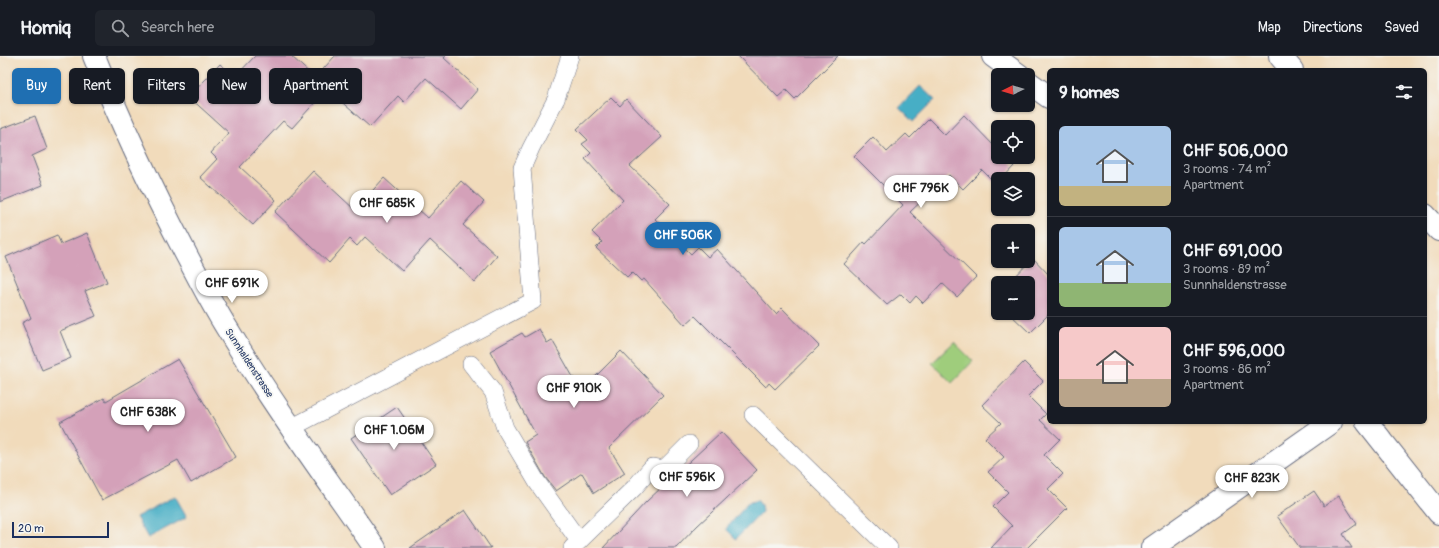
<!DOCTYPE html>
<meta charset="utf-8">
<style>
:root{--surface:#171b24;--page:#20242c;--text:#f1f3f6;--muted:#9ea1a6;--line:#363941;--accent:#1f6fb2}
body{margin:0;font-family:Pangolin,sans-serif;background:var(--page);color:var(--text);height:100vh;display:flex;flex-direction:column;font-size:15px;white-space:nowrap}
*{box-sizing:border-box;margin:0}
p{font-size:13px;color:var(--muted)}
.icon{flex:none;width:22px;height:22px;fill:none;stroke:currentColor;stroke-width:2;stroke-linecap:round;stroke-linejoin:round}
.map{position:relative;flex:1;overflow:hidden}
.drawer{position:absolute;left:1047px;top:12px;width:380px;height:356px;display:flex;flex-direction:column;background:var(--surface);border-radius:6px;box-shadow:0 1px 3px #0004}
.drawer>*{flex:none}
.hud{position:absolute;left:12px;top:12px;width:380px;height:36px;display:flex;gap:8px}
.needle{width:26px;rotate:265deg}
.tools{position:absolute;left:991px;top:12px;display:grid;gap:8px}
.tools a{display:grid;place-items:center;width:44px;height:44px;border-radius:6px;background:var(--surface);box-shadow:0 1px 3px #0004;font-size:20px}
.scale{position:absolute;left:12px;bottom:10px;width:97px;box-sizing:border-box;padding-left:4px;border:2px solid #1b2f5e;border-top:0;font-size:11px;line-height:14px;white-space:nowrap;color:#1b2f5e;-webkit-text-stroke:3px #f6f6f2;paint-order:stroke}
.price{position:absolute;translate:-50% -34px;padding:0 9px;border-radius:14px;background:#fff;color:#222;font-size:13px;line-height:26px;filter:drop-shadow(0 1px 2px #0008)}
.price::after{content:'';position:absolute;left:50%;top:24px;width:12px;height:9px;margin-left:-6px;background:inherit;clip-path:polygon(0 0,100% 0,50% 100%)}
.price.selected{background:var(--accent);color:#fff}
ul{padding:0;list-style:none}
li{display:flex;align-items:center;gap:12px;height:100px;padding:0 12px}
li+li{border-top:1px solid var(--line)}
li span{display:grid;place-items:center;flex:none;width:112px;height:80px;border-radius:6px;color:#555}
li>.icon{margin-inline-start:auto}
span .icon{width:48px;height:48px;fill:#fffc;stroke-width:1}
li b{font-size:17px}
h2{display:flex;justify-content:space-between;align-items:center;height:48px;padding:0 12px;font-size:17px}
.tag{padding:0 14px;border-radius:6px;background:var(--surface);box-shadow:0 1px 3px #0004;font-size:14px;line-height:36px}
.tag.selected{background:var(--accent);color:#fff}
header{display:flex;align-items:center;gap:24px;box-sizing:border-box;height:56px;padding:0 20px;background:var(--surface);border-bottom:1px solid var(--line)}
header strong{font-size:19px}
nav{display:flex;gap:22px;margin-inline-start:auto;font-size:14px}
.search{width:280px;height:36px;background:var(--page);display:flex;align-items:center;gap:10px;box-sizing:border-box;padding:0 14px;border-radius:6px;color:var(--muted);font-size:15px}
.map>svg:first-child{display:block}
.green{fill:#9fcd7b;stroke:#5d7e6c}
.water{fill:#46aec5;stroke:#306e92}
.building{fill:#d4a1b9}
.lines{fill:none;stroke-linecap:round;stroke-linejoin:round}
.lane-casing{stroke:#666b7f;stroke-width:18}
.street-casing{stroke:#666b7f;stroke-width:24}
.lane{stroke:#fff;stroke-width:17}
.street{stroke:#fff;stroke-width:22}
.labels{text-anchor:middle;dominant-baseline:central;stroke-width:3.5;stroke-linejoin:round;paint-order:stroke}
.street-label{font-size:10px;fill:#1b2f5e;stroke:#f6f6f2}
</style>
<header>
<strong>Homiq</strong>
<div class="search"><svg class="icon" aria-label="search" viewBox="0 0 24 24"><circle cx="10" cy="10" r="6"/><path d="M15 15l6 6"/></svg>Search here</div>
<nav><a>Map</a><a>Directions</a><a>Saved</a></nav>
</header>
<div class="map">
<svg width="1439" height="492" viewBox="0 0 1439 492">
<rect width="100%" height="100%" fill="#f6f6f2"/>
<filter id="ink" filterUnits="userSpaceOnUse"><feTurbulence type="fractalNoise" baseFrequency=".025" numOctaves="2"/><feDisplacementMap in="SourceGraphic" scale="8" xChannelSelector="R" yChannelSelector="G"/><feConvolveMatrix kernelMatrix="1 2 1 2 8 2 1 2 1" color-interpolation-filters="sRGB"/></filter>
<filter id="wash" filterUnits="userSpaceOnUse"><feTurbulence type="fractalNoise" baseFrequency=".012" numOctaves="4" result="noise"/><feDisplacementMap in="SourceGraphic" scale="16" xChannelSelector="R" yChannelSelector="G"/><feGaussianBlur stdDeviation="0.9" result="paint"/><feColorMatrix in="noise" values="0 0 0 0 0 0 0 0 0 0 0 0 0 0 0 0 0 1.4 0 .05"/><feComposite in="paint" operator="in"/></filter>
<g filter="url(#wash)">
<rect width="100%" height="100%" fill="#f1dbbb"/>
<!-- green -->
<path class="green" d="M954 286 973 305 952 327 932 307Z"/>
<!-- water -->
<g class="water">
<path d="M920 30 935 44 913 66 899 52Z"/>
<path d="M175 440 187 461 148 482 136 461Z"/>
<path d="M757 444 761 449 762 456 736 483 726 473 748 447Z"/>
</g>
<g id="blocks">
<!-- building -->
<g class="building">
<path d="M255 0H291L315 22 335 0H446L444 2 478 33 461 53 426 22 404 46 398 40 370 71 327 33 292 72 283 65 240 111 276 144 253 169 200 121 217 103 211 97 229 77 189 41 220 8 235 21Z"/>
<path d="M738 0H838L795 43 786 34 778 41Z"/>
<path d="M611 41 620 50 626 43 662 81 630 110 670 148 655 163 691 198 698 191 708 201 717 193 776 258 782 252 819 290 775 333 769 327 766 331 695 260 685 269 644 223 641 225 632 216 627 221 596 192 602 186 592 176 623 144 585 103 591 97 582 88 588 84 577 73Z"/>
<path d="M964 59 998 94V101H1005L1014 110 1002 123H998V127L996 128 982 114 963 133 949 119 910 156 976 221 957 241 942 227 923 247 916 240 910 247 901 238 887 249 844 208 864 186 866 188 903 149 854 100 873 81 887 96 906 78 910 82 929 63 945 79Z"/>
<path d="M35 60 47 93 32 100 43 129 0 146V73Z"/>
<path d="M313 115 355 154 384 122 428 162 461 125 484 146 463 169 497 200 475 226 430 184 402 215 365 181 357 190 350 183 329 207 275 156Z"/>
<path d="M87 177 107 226 85 235 96 260 60 275 71 302 42 314 22 267 31 262 6 201 57 179 61 188Z"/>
<path d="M1033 202 1049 219V258L1030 277 1009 257H1028V227H1009Z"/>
<path d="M539 273 547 287 552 284 581 335 621 295 663 339 609 392 625 417 594 437 582 417 556 435 545 421 525 386 536 379 490 295 522 277 525 281Z"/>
<path d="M178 303 236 401 191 427 178 404 102 444 60 366 104 342 106 345Z"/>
<path d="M1024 306 1043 325 1028 340 1046 358 1040 364 1060 383 1044 399 1063 418 1048 433 1067 452 1027 492H991L1012 470 993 451 1008 436 988 416 1004 401 985 382 1001 367 982 349Z"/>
<path d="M397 351 436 408 390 439 351 382Z"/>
<path d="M721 376 757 414 697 470 676 492H603L647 445Z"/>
<path d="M1314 435 1324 450 1339 440 1357 468 1343 478 1352 492H1300L1277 460Z"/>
<path d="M465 454 491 492H410Z"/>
</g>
</g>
</g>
<g filter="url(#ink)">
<use href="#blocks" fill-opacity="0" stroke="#666b7f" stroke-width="1"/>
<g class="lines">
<defs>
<g id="lane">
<path d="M471 308 493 336 505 372 537 426 579 485"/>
<path d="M753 359 889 492"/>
<path d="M291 372 533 245 522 112 531 92 556 43 570 0"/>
<path d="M572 492 634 432 652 411 664 413 689 388"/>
</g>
<g id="street">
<path d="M94 0C121 68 153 135 187 200 200 225 213 250 228 274 273 349 325 420 375 492"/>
<path d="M993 0 1019 19"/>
<path d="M1280 0 1292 14"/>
<path d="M1028 26 1049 41"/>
<path d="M1425 159 1439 174"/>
<path d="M1367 366 1439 457"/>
<path d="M1152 492 1331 366"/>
</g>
</defs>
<!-- lane casing -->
<use href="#lane" class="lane-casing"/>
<!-- street casing -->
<use href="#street" class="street-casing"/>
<!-- lane -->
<use href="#lane" class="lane"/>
<!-- street -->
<use href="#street" class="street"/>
</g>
</g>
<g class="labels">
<!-- street labels -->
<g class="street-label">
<text transform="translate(249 307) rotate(57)">Sunnhaldenstrasse</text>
</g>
</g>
</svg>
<div class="tools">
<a><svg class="needle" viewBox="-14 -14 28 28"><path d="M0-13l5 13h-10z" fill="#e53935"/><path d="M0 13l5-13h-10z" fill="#9ea1a6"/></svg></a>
<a><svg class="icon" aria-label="locate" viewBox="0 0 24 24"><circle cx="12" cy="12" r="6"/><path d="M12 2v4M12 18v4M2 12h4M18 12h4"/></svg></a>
<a><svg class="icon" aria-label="layers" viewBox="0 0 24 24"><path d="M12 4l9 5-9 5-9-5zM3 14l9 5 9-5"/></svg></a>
<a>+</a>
<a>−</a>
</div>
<div class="scale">20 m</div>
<b class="price" style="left:921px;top:153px">CHF 796K</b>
<b class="price" style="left:387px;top:168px">CHF 685K</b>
<b class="price selected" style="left:683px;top:200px">CHF 506K</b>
<b class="price" style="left:232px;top:248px">CHF 691K</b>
<b class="price" style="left:574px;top:353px">CHF 910K</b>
<b class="price" style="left:148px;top:377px">CHF 638K</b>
<b class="price" style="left:394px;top:395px">CHF 1.06M</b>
<b class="price" style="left:687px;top:442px">CHF 596K</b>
<b class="price" style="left:1252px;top:443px">CHF 823K</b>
<div class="hud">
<a class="tag selected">Buy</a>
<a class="tag">Rent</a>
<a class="tag">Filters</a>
<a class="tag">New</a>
<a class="tag">Apartment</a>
</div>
<section class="drawer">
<h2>9 homes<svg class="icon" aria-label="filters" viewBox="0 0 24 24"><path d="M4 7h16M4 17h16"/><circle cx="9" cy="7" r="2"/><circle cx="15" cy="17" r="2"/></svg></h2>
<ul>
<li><span style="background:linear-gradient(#a9c7e8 75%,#c2b280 0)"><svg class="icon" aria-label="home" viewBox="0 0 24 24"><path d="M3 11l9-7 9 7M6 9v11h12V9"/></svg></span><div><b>CHF 506,000</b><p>3 rooms · 74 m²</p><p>Apartment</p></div></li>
<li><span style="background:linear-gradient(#a9c7e8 70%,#8fb573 0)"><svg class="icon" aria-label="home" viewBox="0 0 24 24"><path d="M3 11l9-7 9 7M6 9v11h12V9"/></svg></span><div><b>CHF 691,000</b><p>3 rooms · 89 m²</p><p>Sunnhaldenstrasse</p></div></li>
<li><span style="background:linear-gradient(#f6c9c9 65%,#b9a48a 0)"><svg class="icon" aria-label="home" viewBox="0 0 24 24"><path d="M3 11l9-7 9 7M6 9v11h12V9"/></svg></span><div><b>CHF 596,000</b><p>3 rooms · 86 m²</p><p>Apartment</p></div></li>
</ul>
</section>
</div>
